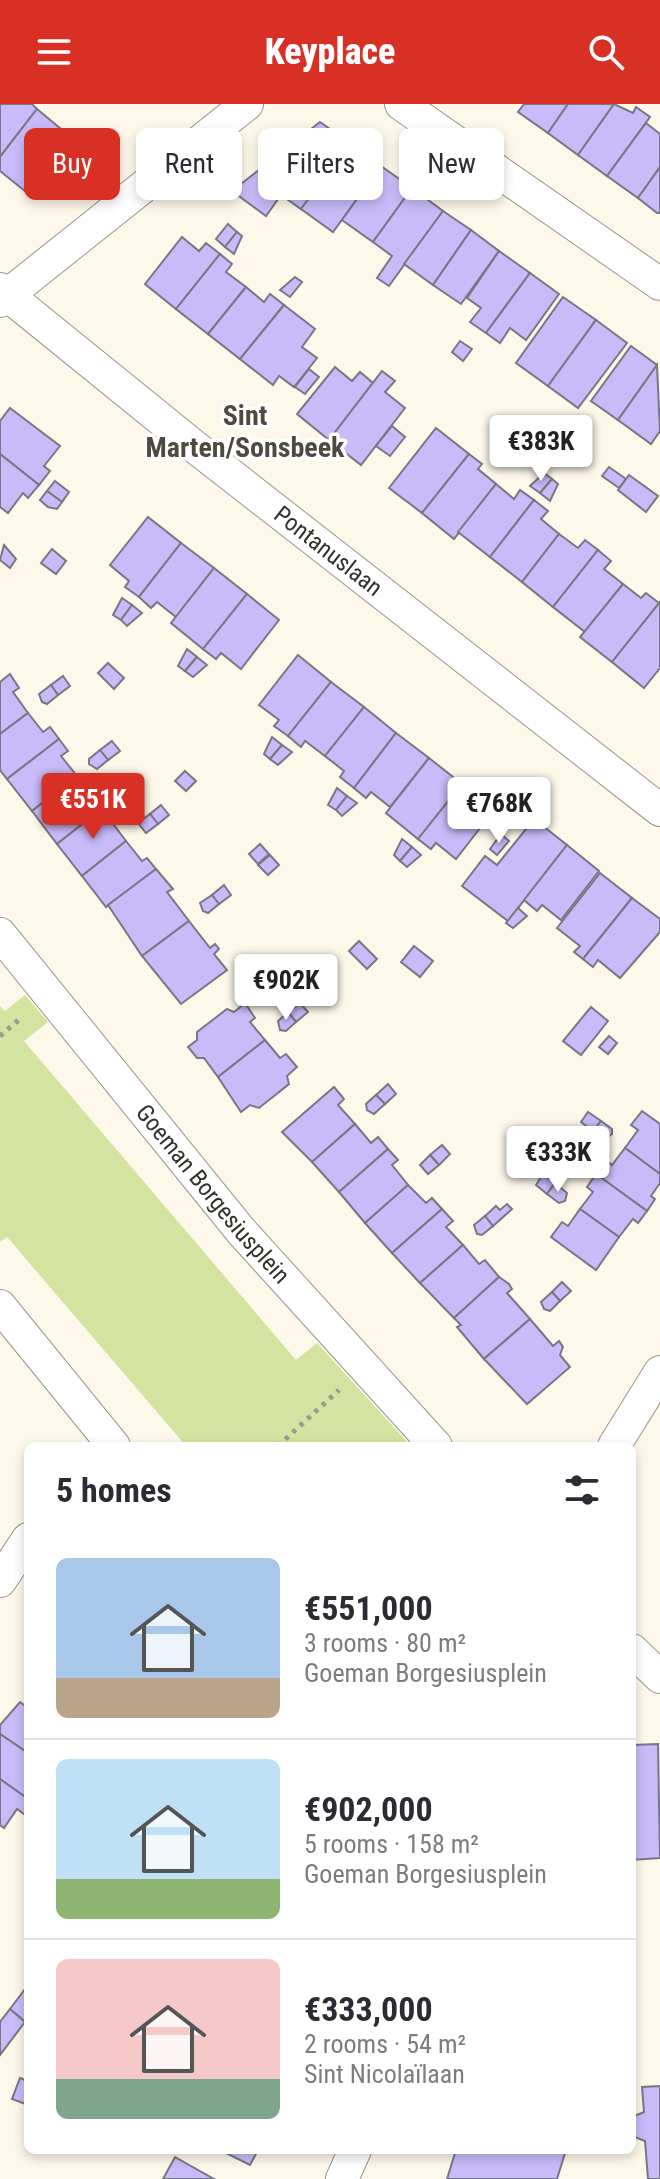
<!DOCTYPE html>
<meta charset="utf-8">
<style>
:root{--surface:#fff;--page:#f2f2f3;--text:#2b2b33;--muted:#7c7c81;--line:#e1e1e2;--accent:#d93025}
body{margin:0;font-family:"Roboto Condensed",sans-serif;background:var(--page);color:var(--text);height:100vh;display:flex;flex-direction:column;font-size:30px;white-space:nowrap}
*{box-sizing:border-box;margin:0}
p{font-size:26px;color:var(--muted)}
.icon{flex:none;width:44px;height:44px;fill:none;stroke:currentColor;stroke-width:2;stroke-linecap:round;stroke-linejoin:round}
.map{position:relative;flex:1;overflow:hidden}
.sheet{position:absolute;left:24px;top:1338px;width:612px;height:712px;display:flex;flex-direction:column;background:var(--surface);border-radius:12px;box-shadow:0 4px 12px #0003}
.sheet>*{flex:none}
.hud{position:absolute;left:24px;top:24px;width:612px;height:72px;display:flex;gap:16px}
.price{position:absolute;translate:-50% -68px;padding:0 18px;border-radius:8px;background:#fff;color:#222;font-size:26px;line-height:52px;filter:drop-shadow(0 2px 4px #0008)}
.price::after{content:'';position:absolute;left:50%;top:48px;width:24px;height:18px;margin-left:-12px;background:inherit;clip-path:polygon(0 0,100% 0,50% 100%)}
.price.active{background:var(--accent);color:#fff}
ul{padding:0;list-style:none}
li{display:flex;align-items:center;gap:24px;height:200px;padding:0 32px}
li+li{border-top:2px solid var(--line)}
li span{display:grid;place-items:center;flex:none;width:224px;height:160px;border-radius:12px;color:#555}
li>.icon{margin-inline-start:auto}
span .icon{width:96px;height:96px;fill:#fffc;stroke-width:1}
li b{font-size:34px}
h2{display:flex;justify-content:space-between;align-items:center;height:96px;padding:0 32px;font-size:34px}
.tag{padding:0 28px;border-radius:12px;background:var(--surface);box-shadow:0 4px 12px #0003;font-size:28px;line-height:72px}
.tag.active{background:var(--accent);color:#fff}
header{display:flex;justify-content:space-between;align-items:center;height:104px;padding:0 32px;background:var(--accent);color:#fff;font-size:36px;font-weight:800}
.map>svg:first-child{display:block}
.green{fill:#d5e3a1}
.building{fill:#c9bbfa;stroke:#797783;stroke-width:2}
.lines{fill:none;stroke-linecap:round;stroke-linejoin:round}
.minor-casing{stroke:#9b968a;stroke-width:34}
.path{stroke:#9d998f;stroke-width:5;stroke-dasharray:4 6;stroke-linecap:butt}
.minor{stroke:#fff;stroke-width:32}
.labels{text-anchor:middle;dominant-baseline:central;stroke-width:7;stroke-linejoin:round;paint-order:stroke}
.street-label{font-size:24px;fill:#33312c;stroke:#fff}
.quarter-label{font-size:28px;font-weight:bold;fill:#4e4a3f;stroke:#fff}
</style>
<header><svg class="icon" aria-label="menu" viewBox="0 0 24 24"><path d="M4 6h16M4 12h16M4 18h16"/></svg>Keyplace<svg class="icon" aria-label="search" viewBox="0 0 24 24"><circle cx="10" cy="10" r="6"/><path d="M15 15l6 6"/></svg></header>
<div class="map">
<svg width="660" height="2075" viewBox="0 0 660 2075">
<rect width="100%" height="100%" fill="#fdf8ea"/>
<!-- green -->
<path class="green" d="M25 891 48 918 24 937 296 1256 317 1239 411 1342H186L7 1133 0 1138V902L5 907Z"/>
<!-- building -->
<g class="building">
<path d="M0 0H32L37 5 0 53Z"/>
<path d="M524 0H568L548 29 518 8Z"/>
<path d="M568 0H614L578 51 548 29Z"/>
<path d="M614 0 633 9 636 3 650 13 607 72 578 51Z"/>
<path d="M37 5 67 30 57 47 69 57 52 79 39 69 25 87 0 67V53Z"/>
<path d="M320 18 350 39 301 105 281 91 266 112 232 87Z"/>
<path d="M646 19 660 30V63L638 94 607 72Z"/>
<path d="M350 39 381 62 333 128 301 105Z"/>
<path d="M381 62 412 84 373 138 342 116Z"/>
<path d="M660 63V109H657L638 94Z"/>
<path d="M412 84 443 107 389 182 377 174 392 152 373 138Z"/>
<path d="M443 107 471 126 433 181 404 160Z"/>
<path d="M228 120 237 128 225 143 216 135Z"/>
<path d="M471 126 499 147 461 200 433 181Z"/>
<path d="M237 128 242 132 234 150 225 143Z"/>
<path d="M182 133 199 147 206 139 220 150 176 205 145 180Z"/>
<path d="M499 147 530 169 486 229 470 218 481 204 467 194Z"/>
<path d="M220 150 232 160 226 168 246 183 208 230 176 205Z"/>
<path d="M530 169 559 190 526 236 510 224 500 239 486 229Z"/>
<path d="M295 173 302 178 290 193 280 186Z"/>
<path d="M246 183 264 198 270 190 284 201 240 255 208 230Z"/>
<path d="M563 193 596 216 548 282 516 259Z"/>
<path d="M284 201 315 225 302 243 317 254 294 283 279 272 273 281 240 255Z"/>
<path d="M596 216 627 239 578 304 548 282Z"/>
<path d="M460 237 472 245 463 257 452 248Z"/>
<path d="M631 242 657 261 618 316 591 297Z"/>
<path d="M657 261 660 327 651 340 618 316Z"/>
<path d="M335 263 352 277 360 268 373 279 329 336 297 310Z"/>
<path d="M309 265 319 273 305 290 295 283Z"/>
<path d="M382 267 395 277 385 288 405 304 361 361 329 336Z"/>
<path d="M10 304 60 342 44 362 50 367 39 381 0 350V317Z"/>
<path d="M392 322 405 333 390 352 376 342Z"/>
<path d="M436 324 469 350 422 409 389 384Z"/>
<path d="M0 350 39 381 28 394 23 389 8 409 0 403Z"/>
<path d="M469 350 482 360 478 365 496 380 454 435 422 409Z"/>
<path d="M609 363 626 375 619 384 602 372Z"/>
<path d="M544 369 552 375 540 389 530 382Z"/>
<path d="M629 371 658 392 646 408 618 386Z"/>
<path d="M552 375 558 380 550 397 540 389Z"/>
<path d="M55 377 69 388 62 398 47 387Z"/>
<path d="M496 380 514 395 520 386 534 396 490 453 458 428Z"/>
<path d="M47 387 62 398 57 405 48 403 40 396Z"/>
<path d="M534 396 548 407 541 415 559 430 522 478 490 453Z"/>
<path d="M148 413 181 439 139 493 125 483 129 477 110 461Z"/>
<path d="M559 430 578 444 585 436 598 446 553 503 522 478Z"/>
<path d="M181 439 214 464 176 513 157 498 151 504 139 493Z"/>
<path d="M4 441 16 455 10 464 0 456Z"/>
<path d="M52 445 66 457 56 470 41 459Z"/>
<path d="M598 446 611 457 604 465 623 480 585 528 553 503Z"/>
<path d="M214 464 247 490 203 545 171 519Z"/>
<path d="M623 480 641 494 646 489 659 499 612 558 580 533Z"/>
<path d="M247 490 279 516 241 565 221 549 216 555 203 545Z"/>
<path d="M122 494 132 501 121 516 113 511Z"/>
<path d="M660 498V564L644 584 612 558Z"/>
<path d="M132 501 142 509 127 522 121 516Z"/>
<path d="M187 545 197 553 185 567 178 562Z"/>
<path d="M298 551 331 578 288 632 274 622 279 616 259 601Z"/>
<path d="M197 553 207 561 193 573 185 567Z"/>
<path d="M108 559 124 574 114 585 98 569Z"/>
<path d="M10 570 19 584 13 588 28 609 0 630V578Z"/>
<path d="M63 572 70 582 58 591 51 581Z"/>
<path d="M331 578 364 603 325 652 305 637 301 643 288 632Z"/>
<path d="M51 581 58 591 47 600 42 598 39 590Z"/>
<path d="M364 603 396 629 354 684 340 673 344 667 325 652Z"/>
<path d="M28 609 43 628 50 623 59 635 7 675 0 666V630Z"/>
<path d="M396 629 429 654 390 703 371 688 366 694 354 684Z"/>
<path d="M272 633 282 641 270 655 264 650Z"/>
<path d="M59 635 68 647 61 652 77 672 32 707 7 675Z"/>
<path d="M112 637 120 647 108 656 100 646Z"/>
<path d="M282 641 292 648 278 661 270 655Z"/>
<path d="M100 646 108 656 97 665 89 660V655Z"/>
<path d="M429 654 462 680 418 735 386 709Z"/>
<path d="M185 667 196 677 186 687 175 677Z"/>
<path d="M77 672 92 693 99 688 108 700 57 740 32 707Z"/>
<path d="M462 680 494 706 456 755 436 739 431 745 418 735Z"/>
<path d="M337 684 347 692 336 706 328 701Z"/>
<path d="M347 692 357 699 342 712 336 706Z"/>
<path d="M108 700 118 712 111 717 126 737 82 772 57 740Z"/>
<path d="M161 701 169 711 158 720 150 710Z"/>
<path d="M150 710 158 720 146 729 138 719Z"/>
<path d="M534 715 567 741 508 817 462 782 485 752 497 761Z"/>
<path d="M501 730 509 737 497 751 490 745Z"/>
<path d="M402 735 412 743 400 757 394 751Z"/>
<path d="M126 737 142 757 147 754 156 765 106 803 82 772Z"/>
<path d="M260 740 269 750 258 760 249 750Z"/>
<path d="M567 741 599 767 561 816 542 801 537 807 524 796Z"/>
<path d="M412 743 421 751 407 763 400 757Z"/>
<path d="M270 751 279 761 268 771 258 761Z"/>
<path d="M156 765 173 785 167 788 189 817 142 852 108 801Z"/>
<path d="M600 769 632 794 583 855 574 848 580 842 557 824Z"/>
<path d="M224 781 231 791 219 800 212 791Z"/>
<path d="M212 791 219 800 208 809 203 807 200 799Z"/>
<path d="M632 794 660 815V828L620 874 598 856 593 863 583 855Z"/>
<path d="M518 804 527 812 513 824 506 819Z"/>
<path d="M189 817 210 844 215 840 219 845 214 850 227 866 181 900 142 852Z"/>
<path d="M359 837 377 855 367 865 349 847Z"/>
<path d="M414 842 433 857 420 873 401 858Z"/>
<path d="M245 899 255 914 250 918 265 936 218 973 204 954H197L188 943 197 936V928L227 905 234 908Z"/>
<path d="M300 899 308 908 296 918 288 908Z"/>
<path d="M591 903 608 917 581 951 563 937Z"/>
<path d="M288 908 296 918 286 927 280 926 278 917Z"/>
<path d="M609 932 617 939 608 950 599 943Z"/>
<path d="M265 936 280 954 286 950 297 963 287 972 289 980 259 1004 250 1001 241 1008 218 973Z"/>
<path d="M388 980 396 990 385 1000 376 991Z"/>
<path d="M334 983 344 995 338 1001 355 1020 312 1058 282 1028Z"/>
<path d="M376 991 385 1000 374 1010 367 1006 366 1000Z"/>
<path d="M642 1007 660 1020V1070L625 1044 638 1026 631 1021Z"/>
<path d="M588 1008 601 1017 593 1027 581 1018Z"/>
<path d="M601 1017 612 1025V1030L605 1035 593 1027Z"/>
<path d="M355 1020 371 1039 378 1033 388 1045 339 1088 312 1058Z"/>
<path d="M442 1041 450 1050 439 1061 430 1051Z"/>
<path d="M625 1044 660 1070V1079L651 1092 655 1095 647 1107 596 1070 606 1056 612 1061Z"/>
<path d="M388 1045 398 1056 392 1061 408 1081 365 1119 339 1088Z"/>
<path d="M430 1051 439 1061 428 1070 420 1061Z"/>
<path d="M543 1070 555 1079 547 1090 536 1081Z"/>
<path d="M596 1070 647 1107 638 1119 633 1115 619 1133 580 1105 593 1088 587 1083Z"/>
<path d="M555 1079 567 1089 565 1097 559 1099 547 1090Z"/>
<path d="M408 1081 426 1099 432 1094 442 1105 392 1149 365 1119Z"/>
<path d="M507 1100 512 1105 493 1122 485 1112 496 1102 500 1106Z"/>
<path d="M442 1105 453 1117 446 1123 463 1141 420 1179 392 1149Z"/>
<path d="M580 1105 619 1133 596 1166 551 1133 562 1118 568 1122Z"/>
<path d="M485 1112 493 1122 482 1131 477 1130 474 1121Z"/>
<path d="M463 1141 479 1160 485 1156 499 1173 454 1214 420 1179Z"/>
<path d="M499 1173 509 1180 512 1185 507 1189 530 1215 484 1255 457 1223 461 1221 454 1214Z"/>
<path d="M562 1178 571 1187 560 1197 552 1188Z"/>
<path d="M552 1188 560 1197 550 1207 544 1205 541 1198Z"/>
<path d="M530 1215 553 1242 559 1237 563 1243 560 1251 570 1263 527 1300 484 1255Z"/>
<path d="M20 1598 28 1604V1649L0 1630V1621Z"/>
<path d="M0 1630 28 1649V1695L0 1675Z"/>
<path d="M658 1640 660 1754 632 1756V1641Z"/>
<path d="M0 1675 28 1695V1713L17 1705 4 1724 0 1721Z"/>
<path d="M28 1881V1915L25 1918 10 1905Z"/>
<path d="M10 1905 25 1918 0 1951V1918Z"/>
<path d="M20 1974 28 1977V2001L12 1995Z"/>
<path d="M660 1982V2075H648L645 2037 632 2032V2013L644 2008 642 1983Z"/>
<path d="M220 2046H258L250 2061Z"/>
<path d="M456 2046H566L557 2075H447Z"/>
<path d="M175 2053 214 2075H163Z"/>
</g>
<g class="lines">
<defs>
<g id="minor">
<path d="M401 0 660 180"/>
<path id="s1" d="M0 185 195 343 660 706"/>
<path d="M0 197 247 0"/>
<path id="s2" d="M0 830 241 1127 436 1342"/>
<path d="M0 1202 114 1342"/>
<path d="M614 1342 660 1268"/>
<path d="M0 1477 28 1435"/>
<path d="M632 1546 660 1573"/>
<path d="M342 2075 355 2046"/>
</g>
</defs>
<!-- minor casing -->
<use href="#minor" class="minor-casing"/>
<!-- path -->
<g class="path">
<path d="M0 932 21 914"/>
<path d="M278 1342 339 1286"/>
</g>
<!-- minor -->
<use href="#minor" class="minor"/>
</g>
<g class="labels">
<!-- street labels -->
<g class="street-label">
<text stroke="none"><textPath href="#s1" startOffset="420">Pontanuslaan</textPath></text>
<text stroke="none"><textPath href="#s2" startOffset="336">Goeman Borgesiusplein</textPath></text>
</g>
<!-- quarter labels -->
<g class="quarter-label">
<text x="245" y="311">Sint<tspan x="245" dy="32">Marten/Sonsbeek</tspan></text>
</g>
</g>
</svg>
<b class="price" style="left:541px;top:379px">€383K</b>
<b class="price active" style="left:93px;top:737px">€551K</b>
<b class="price" style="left:499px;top:741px">€768K</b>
<b class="price" style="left:286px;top:918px">€902K</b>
<b class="price" style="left:558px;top:1090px">€333K</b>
<div class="hud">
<a class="tag active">Buy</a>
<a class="tag">Rent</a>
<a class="tag">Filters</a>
<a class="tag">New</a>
</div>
<section class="sheet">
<h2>5 homes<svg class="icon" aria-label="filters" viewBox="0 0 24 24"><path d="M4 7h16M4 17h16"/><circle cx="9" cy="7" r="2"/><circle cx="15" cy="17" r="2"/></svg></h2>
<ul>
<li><span style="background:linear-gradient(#a9c7e8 75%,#b9a48a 0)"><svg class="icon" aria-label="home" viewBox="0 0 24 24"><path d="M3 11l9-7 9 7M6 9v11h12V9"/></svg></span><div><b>€551,000</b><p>3 rooms · 80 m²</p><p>Goeman Borgesiusplein</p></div></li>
<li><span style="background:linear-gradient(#bfe0f5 75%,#8fb573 0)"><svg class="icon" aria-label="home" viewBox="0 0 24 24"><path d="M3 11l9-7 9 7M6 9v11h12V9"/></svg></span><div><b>€902,000</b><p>5 rooms · 158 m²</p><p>Goeman Borgesiusplein</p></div></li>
<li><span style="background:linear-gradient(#f6c9c9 75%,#7fa58c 0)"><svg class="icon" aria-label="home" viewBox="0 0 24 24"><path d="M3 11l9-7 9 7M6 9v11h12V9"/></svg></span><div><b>€333,000</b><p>2 rooms · 54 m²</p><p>Sint Nicolaïlaan</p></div></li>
</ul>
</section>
</div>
